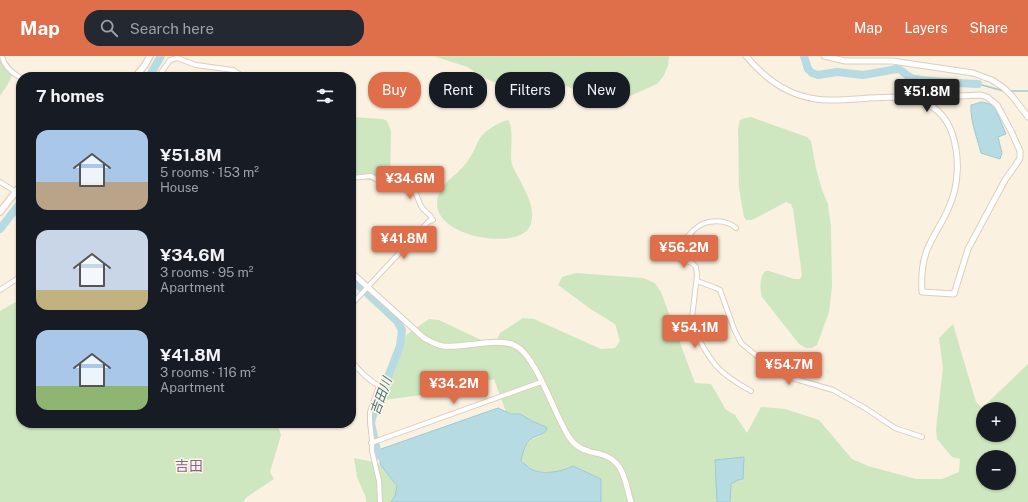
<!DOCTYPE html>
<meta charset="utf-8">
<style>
:root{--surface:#171b24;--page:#242831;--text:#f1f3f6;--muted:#9ea1a6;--accent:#df6f4b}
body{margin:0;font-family:"Public Sans","Noto Sans JP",sans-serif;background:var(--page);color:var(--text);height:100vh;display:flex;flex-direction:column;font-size:15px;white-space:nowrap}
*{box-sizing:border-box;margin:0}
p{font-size:13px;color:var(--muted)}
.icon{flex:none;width:22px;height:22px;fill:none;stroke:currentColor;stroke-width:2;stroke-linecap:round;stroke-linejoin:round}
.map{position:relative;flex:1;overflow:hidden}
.side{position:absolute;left:16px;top:16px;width:340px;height:356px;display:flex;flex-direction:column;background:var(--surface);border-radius:16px;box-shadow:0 1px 3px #0004}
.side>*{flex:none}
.guide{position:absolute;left:368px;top:16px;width:380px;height:36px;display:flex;gap:8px}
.buttons{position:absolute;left:976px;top:346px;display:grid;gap:8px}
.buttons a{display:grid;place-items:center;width:40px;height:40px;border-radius:50%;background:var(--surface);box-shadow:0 1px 3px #0004;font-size:20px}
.price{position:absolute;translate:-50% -34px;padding:0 9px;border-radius:4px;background:var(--accent);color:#fff;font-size:13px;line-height:26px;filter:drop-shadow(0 1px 2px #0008)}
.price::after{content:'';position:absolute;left:50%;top:24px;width:12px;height:9px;margin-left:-6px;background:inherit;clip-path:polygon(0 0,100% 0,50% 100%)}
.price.selected{background:#222;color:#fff}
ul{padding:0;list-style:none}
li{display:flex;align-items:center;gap:12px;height:100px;padding:0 20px}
li span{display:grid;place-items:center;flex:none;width:112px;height:80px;border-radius:12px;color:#555}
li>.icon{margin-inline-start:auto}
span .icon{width:48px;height:48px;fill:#fffc;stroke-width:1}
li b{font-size:17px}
h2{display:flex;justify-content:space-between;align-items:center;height:48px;padding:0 20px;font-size:17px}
.tag{padding:0 14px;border-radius:16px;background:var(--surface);box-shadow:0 1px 3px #0004;font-size:14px;line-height:36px}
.tag.selected{background:var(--accent);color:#fff}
header{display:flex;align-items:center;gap:24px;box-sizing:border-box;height:56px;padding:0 20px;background:var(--accent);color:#fff}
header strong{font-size:19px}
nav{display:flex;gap:22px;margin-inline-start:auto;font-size:14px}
.search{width:280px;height:36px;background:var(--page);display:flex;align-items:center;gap:10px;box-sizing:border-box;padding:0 14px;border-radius:16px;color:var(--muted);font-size:15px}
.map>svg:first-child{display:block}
.green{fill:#cfe7c0;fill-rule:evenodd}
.water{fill:#b6dbe2;stroke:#9dcad3}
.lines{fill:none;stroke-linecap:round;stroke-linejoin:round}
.stream{stroke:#9dcad3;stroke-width:1.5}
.river{stroke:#b6dbe2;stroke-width:8}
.minor-casing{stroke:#decdbd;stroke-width:6}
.tertiary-casing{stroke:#decdbd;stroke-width:7}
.secondary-casing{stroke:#e2cebb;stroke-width:8}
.minor{stroke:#fff;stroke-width:4}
.tertiary{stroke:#fff;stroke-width:5}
.secondary{stroke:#fff;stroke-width:5.5}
.labels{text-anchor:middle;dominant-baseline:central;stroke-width:3;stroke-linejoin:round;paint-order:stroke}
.water-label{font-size:13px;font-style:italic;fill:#457682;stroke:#fef5e6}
.quarter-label{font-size:14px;fill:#846593;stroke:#fef5e6}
</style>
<header>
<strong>Map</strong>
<div class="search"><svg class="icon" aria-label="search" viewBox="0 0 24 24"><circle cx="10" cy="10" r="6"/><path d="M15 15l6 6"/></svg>Search here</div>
<nav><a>Map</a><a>Layers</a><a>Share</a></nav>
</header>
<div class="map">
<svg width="1028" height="446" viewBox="0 0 1028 446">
<rect width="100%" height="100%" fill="#faf1e0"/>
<!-- green -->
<g class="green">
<path d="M434 0H669L668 10 663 21 657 28 630 40 608 42 591 40 553 25H544L515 32 501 29 485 22 467 11Z"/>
<path d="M0 3C23 10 8 28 0 40Z"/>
<path d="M351 61 383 63 387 65 391 75 390 123C376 130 363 122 351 115Z"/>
<path d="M751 61 807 81 811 85 816 112 822 134 828 148 829 158 831 169 832 231 829 256 817 289 812 292H806L799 288 762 241C760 233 759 222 765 215H769L794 223H800L802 219 793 153 791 148 786 146 752 164H746L744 161 739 132 738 73 740 64 745 62Z"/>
<path d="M508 64C515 73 509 97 512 108 513 112 516 116 517 119 525 134 537 153 530 170 518 198 413 178 442 132 447 124 453 121 459 115 464 110 469 104 472 98 475 93 477 87 480 82 486 74 499 66 508 64Z"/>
<path d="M576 217 643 222 655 227 661 236 695 327 711 328 726 354 735 359 747 377 761 351 785 353 819 364 852 403 868 410 916 423H942L959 416 960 403 952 401 937 383 936 373 943 312 939 282 953 268 976 346 982 352 1028 308V446H601L600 423 582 415 578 412H570L554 416 538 415 531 413 521 404C524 391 527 384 540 380L546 371C538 368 532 364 525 361 519 358 512 359 506 356L494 323 421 339 384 344 406 279 429 263 439 264 494 290 500 277 523 262 534 263 601 293 615 292 620 285 615 268 592 254 558 229 562 221ZM983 353H1009V379H983ZM983 401H1009V427H983Z"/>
<path d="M21 243V367H277L281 379 270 416 274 423 247 441 243 446H0V255Z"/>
<path d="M354 402C362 404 378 405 384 412 389 418 392 425 397 430L395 440 391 446H366V442L357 421Z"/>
</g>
<!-- water -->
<g class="water">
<path d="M982 46 994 49 1006 78 998 81 1002 97 1000 103 981 97C977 81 970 65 971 49Z"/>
<path d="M498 352 511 358H520L532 365 546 371 547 373C543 380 536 379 531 383 525 388 522 398 521 405 524 407 528 411 531 413 542 419 562 416 573 410L601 423V446H391L395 440 397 430 380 408V395L381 393Z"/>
<path d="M744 401 743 423 738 424 731 428 730 446H717L715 404Z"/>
</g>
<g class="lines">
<!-- stream -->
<g class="stream">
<path d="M978 28 1004 35"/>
<path d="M1010 35H1028"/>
</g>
<!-- river -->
<g class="river">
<path d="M804 0 808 13 812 17 818 19 837 16 863 19 897 13C904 14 907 22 915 23 936 26 957 27 978 28"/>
<path d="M149 21 161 0"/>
<path d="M0 173 21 146"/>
<path d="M351 222 397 265 402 274 400 290 372 362 371 367 378 399 388 405"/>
</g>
<defs>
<g id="minor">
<path d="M2 0C4 11 12 17 21 22"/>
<path d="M158 21 170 4 177 2 196 9 233 14 244 21"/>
<path d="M351 122 371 120 381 126 386 125 388 122C399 122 411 128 416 138 418 142 419 146 421 150 424 156 430 157 433 164L429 165 351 249"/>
<path d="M0 126 16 136"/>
<path d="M667 187C672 186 678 187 682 185 688 182 691 176 696 172 707 163 726 163 736 172"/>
<path d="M674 201 692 207 696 211 697 219 692 262C693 277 712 309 725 318 733 325 742 330 751 335"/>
<path d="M697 225 716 232 720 234 734 273 741 287 774 314 785 320 833 334 865 352 895 372 922 381"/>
<path d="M0 234 17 223 21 218"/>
<path d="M351 304C359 315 367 323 379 330L370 356V366L372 384V395L379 425 380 446"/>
<path d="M371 387 541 326"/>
</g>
<g id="tertiary">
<path d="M746 0C765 23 787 39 816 43 860 50 932 20 952 77 960 100 959 129 949 151 943 166 933 179 927 194 922 207 921 221 922 236L954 238 968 193 1005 124 1017 107 1020 102V95L1011 75 997 49 987 41 981 39 959 40 930 48"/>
<path d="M824 0 845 5H892L973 17 992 24 1004 32 1012 40 1028 61"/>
<path d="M351 216 424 282C430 285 436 289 443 290 464 293 498 280 516 290 536 300 555 360 569 381 583 402 602 392 616 407 625 416 627 434 631 446"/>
</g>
<g id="secondary">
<path d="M135 21 145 9 150 0"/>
<path d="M0 156 21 129"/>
</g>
</defs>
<!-- minor casing -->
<use href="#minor" class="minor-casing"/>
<!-- tertiary casing -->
<use href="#tertiary" class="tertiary-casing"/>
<!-- secondary casing -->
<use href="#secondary" class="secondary-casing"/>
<!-- minor -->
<use href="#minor" class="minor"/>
<!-- tertiary -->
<use href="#tertiary" class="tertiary"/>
<!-- secondary -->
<use href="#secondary" class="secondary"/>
</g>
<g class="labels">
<!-- water labels -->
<g class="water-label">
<text transform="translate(381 340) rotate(-70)">吉田川</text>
</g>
<!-- quarter labels -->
<g class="quarter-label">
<text x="189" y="410">吉田</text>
</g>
</g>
</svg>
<div class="buttons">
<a>+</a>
<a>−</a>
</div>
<b class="price selected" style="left:927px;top:57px">¥51.8M</b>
<b class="price" style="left:410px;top:144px">¥34.6M</b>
<b class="price" style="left:404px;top:204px">¥41.8M</b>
<b class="price" style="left:684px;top:213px">¥56.2M</b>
<b class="price" style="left:695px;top:293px">¥54.1M</b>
<b class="price" style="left:789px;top:330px">¥54.7M</b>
<b class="price" style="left:454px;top:349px">¥34.2M</b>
<div class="guide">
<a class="tag selected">Buy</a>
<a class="tag">Rent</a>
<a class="tag">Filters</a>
<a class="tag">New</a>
</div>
<section class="side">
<h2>7 homes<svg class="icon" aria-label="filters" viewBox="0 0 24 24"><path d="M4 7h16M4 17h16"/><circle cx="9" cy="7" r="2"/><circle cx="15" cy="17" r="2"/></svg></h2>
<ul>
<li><span style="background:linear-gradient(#a9c7e8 65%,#b9a48a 0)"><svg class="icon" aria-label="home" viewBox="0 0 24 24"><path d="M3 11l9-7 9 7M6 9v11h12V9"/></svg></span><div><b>¥51.8M</b><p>5 rooms · 153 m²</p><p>House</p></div></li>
<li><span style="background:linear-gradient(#c9d6e8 75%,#c2b280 0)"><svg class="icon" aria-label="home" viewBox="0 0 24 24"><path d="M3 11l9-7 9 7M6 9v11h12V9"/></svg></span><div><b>¥34.6M</b><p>3 rooms · 95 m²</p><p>Apartment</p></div></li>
<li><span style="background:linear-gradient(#a9c7e8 70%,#8fb573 0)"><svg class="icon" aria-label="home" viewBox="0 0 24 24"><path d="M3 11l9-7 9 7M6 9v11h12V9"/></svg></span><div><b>¥41.8M</b><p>3 rooms · 116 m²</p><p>Apartment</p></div></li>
</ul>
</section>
</div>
